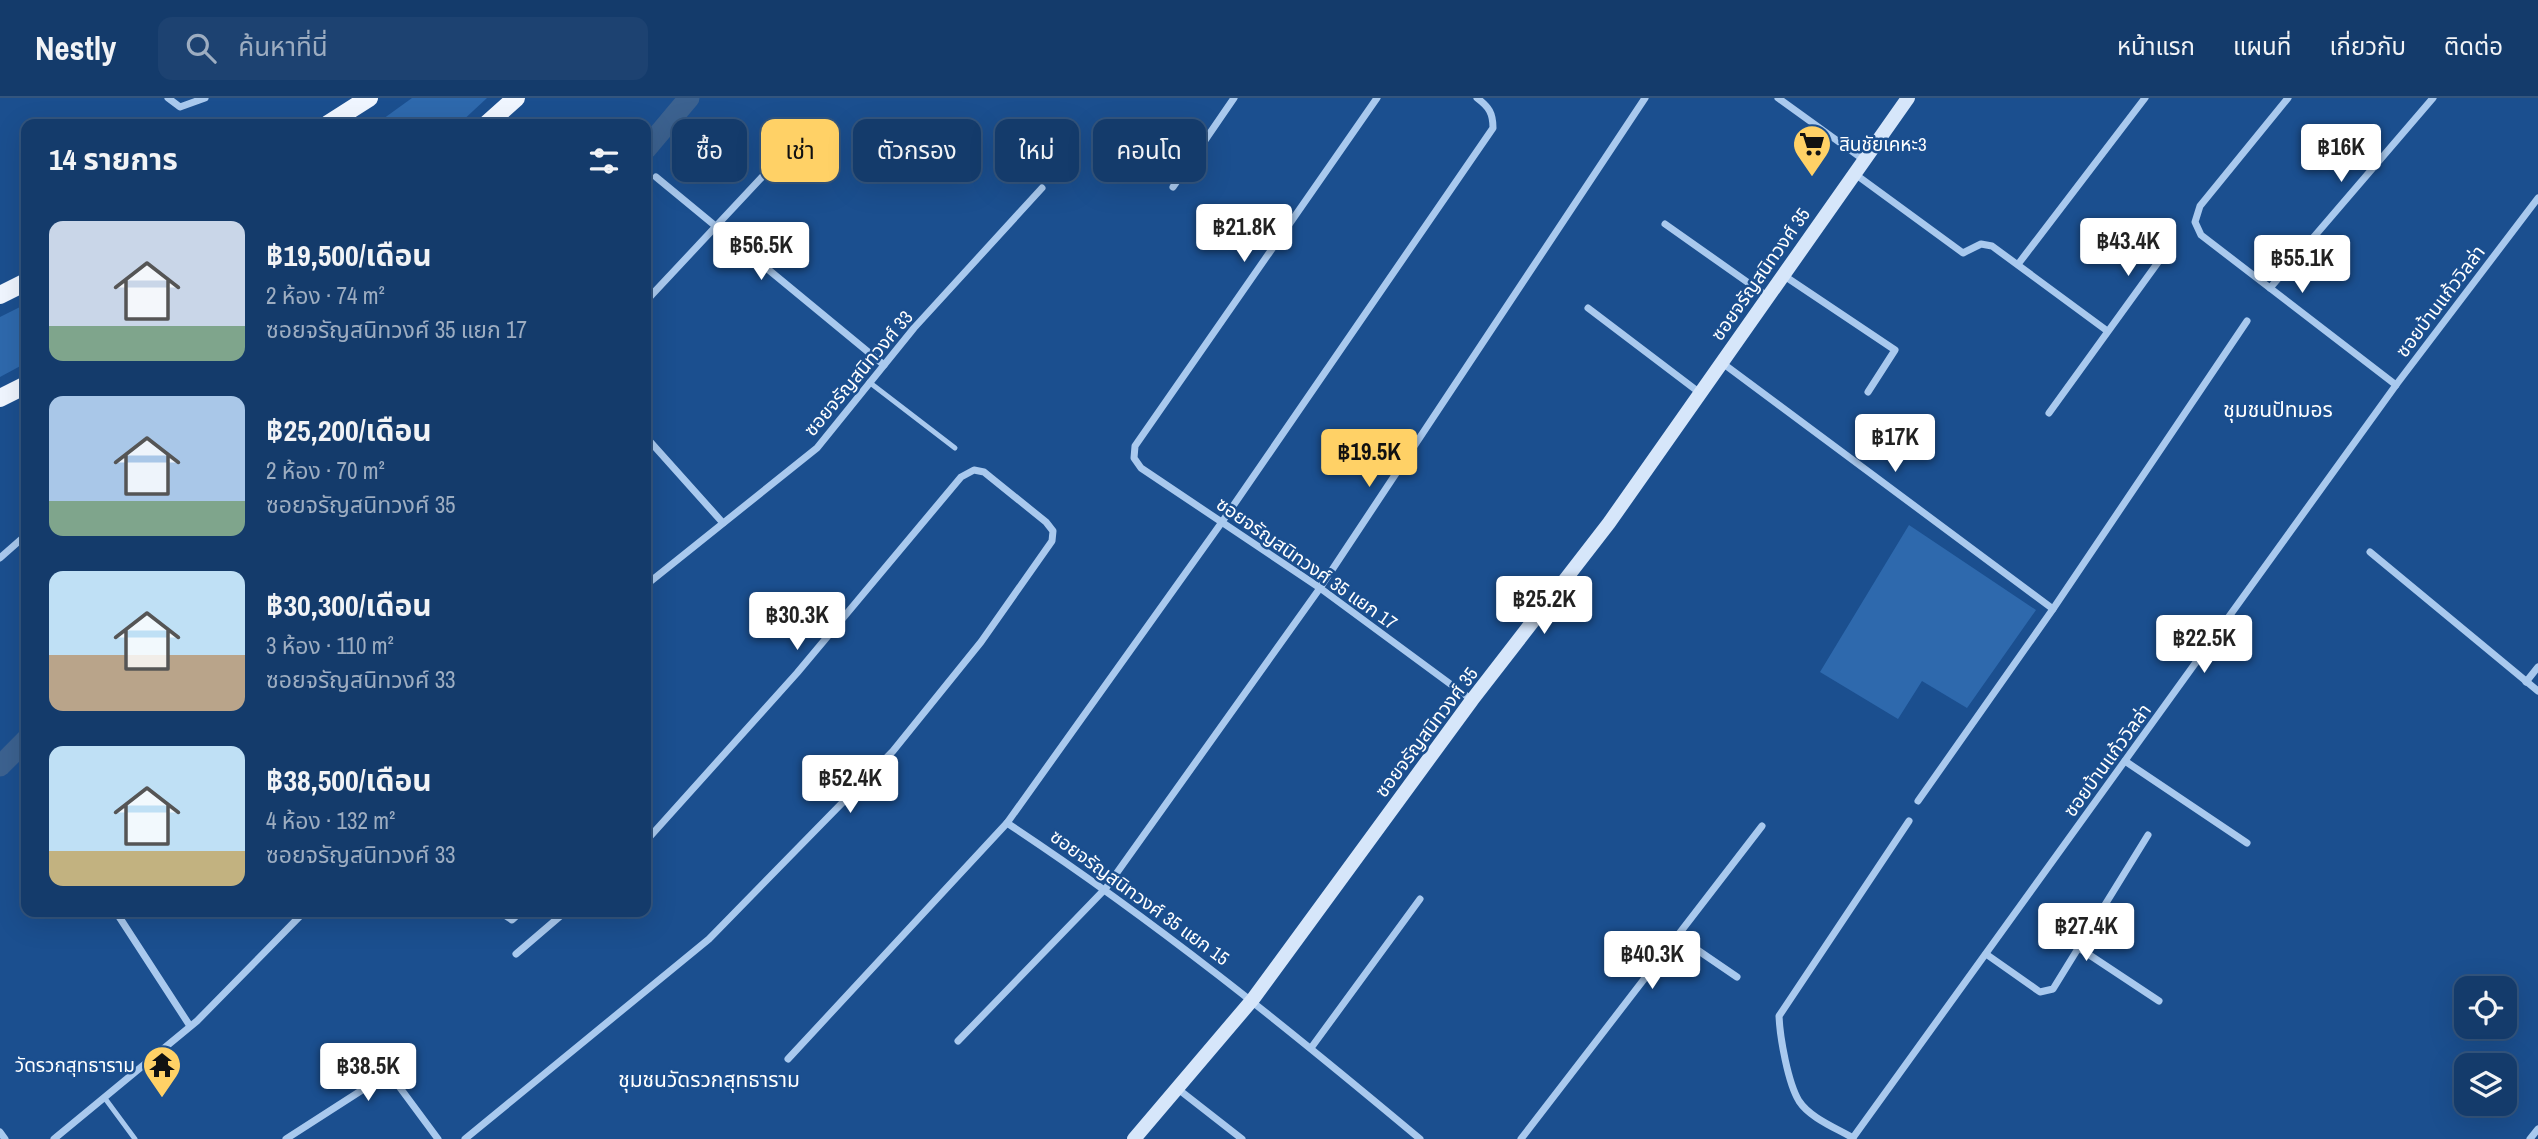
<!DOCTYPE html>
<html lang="th">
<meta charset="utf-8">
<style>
:root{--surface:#143b6b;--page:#1d4271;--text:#f1f3f6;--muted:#9dadc1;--line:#33557e;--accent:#ffd166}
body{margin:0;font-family:"Archivo Narrow","Noto Sans Thai",sans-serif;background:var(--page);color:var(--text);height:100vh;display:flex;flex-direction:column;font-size:26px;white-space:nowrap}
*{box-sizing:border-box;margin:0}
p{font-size:23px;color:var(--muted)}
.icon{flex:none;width:38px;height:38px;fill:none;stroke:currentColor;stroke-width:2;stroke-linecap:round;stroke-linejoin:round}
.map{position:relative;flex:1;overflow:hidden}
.panel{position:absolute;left:21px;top:21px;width:630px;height:798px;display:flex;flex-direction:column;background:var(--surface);border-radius:14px;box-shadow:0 7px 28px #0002,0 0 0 2px var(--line)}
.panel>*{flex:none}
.banner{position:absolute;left:672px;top:21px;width:665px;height:63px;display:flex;gap:14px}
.buttons{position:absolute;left:2454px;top:878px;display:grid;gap:14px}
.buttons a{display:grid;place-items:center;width:63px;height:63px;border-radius:14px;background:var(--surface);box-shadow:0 7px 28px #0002,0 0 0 2px var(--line);font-size:35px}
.price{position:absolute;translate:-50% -60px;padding:0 16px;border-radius:7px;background:#fff;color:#222;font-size:23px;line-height:46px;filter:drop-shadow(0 2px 4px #0008)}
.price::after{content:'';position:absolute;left:50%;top:42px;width:21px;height:16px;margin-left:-10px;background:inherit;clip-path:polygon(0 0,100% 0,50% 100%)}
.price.selected{background:var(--accent);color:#111}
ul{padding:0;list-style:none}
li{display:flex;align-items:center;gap:21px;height:175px;padding:0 28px}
li span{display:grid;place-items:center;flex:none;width:196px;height:140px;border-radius:14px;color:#555}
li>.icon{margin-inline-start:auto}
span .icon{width:84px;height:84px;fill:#fffc;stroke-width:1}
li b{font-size:30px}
h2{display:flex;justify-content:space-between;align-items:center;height:84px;padding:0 28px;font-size:30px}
.chip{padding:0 24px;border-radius:14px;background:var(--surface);box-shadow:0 7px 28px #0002,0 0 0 2px var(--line);font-size:24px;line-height:63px}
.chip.selected{background:var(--accent);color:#111}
header{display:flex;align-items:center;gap:42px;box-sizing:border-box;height:98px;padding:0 35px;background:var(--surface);border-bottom:2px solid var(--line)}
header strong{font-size:33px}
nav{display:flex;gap:38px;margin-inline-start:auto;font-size:24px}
.search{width:490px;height:63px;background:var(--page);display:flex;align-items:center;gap:18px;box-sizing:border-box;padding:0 24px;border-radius:14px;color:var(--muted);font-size:26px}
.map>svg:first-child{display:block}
.green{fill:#2e69ad}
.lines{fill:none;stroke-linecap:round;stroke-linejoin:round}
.canal{stroke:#3c6290;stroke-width:21}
.lane{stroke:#a9c9ee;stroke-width:5}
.street{stroke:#a9c9ee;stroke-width:7}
.secondary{stroke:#d6e6fa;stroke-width:14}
.primary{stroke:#f0f6ff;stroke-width:18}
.labels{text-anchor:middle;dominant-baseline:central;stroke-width:5;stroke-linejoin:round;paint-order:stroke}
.poi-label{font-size:19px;fill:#fff;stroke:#1b4f8f;text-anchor:start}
.street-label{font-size:19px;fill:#fff;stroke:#1b4f8f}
.neighbourhood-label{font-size:21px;fill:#fff;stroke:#1b4f8f}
</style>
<header>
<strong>Nestly</strong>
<div class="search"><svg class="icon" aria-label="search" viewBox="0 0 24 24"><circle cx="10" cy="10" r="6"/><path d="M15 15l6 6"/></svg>ค้นหาที่นี่</div>
<nav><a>หน้าแรก</a><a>แผนที่</a><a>เกี่ยวกับ</a><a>ติดต่อ</a></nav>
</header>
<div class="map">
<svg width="2538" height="1041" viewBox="0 0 2538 1041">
<rect width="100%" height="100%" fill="#1b4f8f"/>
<!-- green -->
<g class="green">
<path d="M412 0H487L459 26H376Z"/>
<path d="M26 206V265L0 279V219Z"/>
<path d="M1909 427 2036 512 1967 610 1922 583 1898 621 1820 574Z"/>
</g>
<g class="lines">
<!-- canal -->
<g class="canal">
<path d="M646 51 689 0"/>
<path d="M0 668 26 642"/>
</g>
<!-- lane -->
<g class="lane">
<path d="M869 284 955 350"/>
<path d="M104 999 135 1041"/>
</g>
<!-- street -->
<g class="street">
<path d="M168 0 180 9 205 0"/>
<path d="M1377 0 1135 348 1134 360 1141 370 1320 490 1472 602"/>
<path d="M1778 0 1864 62"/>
<path d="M2288 0 2200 108 2195 124 2201 137 2396 287"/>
<path d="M1855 76 1963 155 1981 146 1992 148 2106 232"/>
<path d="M656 79 884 267"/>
<path d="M1173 89 1234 0"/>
<path d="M1665 126 1767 198"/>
<path d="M2019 165 2145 0"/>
<path d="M1783 177 1895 252 1868 294"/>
<path d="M2270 190 2433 0"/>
<path d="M646 203 808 30"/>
<path d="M1588 210 1700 295"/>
<path d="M1721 264 2053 511"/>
<path d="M2049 315 2172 145"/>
<path d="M646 339 723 425"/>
<path d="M2370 454 2538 593"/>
<path d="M0 460 26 437"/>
<path d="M646 487 817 350 914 230 1042 90"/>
<path d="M2526 584 2538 569"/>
<path d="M2125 663 2247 745"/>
<path d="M1918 703 2053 511 2247 223"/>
<path d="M1007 725C1154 822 1285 928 1420 1041"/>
<path d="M116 814 190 928"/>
<path d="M500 814 512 822 521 814"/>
<path d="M1677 838 1737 879"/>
<path d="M2079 850 2159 903"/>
<path d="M516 856 565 814"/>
<path d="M1986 856 2040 894 2053 891 2148 737"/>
<path d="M958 943 1106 790 1320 490 1645 0"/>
<path d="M1311 950 1420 801"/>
<path d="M788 961 1007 725 1222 424 1493 30C1493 15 1489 9 1477 0"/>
<path d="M1178 991 1242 1041"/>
<path d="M0 1034 5 1041"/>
<path d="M1853 1040C1836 1030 1810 1020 1799 1003 1788 985 1780 940 1779 918L1909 723"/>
<path d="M54 1041 197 923 304 814"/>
<path d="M286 1041 373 985 389 981 398 987 438 1041"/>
<path d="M465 1041 709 841 893 653 981 544 1052 443 1053 433 1046 424 984 374 974 372 961 379 797 575 646 743"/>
<path d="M1521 1041 1762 728"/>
<path d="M1852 1041 2396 287 2538 100"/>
<path d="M2530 1041 2538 1031"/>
</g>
<!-- secondary -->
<path class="secondary" d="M1134 1041 1253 901 1472 602 1609 425 1908 0"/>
<!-- primary -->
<g class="primary">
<path d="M328 26 369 0"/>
<path d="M487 26 516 0"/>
<path d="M0 197 26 184"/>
<path d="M0 300 26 287"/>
</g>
</g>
<!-- icons -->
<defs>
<symbol id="supermarket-pin" viewBox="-11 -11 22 30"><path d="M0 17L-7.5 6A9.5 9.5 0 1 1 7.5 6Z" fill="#ffd166" stroke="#1b4f8f"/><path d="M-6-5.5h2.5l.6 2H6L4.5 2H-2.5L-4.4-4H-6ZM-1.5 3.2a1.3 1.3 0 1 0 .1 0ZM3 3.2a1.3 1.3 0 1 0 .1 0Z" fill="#111"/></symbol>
<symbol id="temple-pin" viewBox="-11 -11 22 30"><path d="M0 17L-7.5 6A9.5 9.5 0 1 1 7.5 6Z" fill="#ffd166" stroke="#1b4f8f"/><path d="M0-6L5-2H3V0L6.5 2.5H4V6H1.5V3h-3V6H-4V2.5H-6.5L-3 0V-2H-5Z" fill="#111"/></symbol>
</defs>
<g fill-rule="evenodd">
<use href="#supermarket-pin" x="1790" y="24" width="44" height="60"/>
<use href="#temple-pin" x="140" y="945" width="44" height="60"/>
</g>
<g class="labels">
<!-- poi labels -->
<g class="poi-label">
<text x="1839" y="46">สินชัยเคหะ3</text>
<text x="135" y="967" text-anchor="end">วัดรวกสุทธาราม</text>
</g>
<!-- street labels -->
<g class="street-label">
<text transform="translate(1760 176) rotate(-55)">ซอยจรัญสนิทวงศ์ 35</text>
<text transform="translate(2440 203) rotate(-53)">ซอยบ้านแก้ววิลล่า</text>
<text transform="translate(858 275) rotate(-50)">ซอยจรัญสนิทวงศ์ 33</text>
<text transform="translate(1307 465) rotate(35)">ซอยจรัญสนิทวงศ์ 35 แยก 17</text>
<text transform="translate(1426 634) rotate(-53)">ซอยจรัญสนิทวงศ์ 35</text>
<text transform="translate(2107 662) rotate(-54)">ซอยบ้านแก้ววิลล่า</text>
<text transform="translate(1140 799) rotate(36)">ซอยจรัญสนิทวงศ์ 35 แยก 15</text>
</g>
<!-- neighbourhood labels -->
<g class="neighbourhood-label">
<text x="2278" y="311">ชุมชนปัทมอร</text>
<text x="709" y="981">ชุมชนวัดรวกสุทธาราม</text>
</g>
</g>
</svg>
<div class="buttons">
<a><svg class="icon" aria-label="locate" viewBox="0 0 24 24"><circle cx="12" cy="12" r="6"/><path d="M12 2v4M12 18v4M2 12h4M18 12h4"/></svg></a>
<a><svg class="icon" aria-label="layers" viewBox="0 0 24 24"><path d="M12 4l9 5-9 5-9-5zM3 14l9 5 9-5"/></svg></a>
</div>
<b class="price" style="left:2341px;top:86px">฿16K</b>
<b class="price" style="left:1244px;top:166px">฿21.8K</b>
<b class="price" style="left:2128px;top:180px">฿43.4K</b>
<b class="price" style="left:761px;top:184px">฿56.5K</b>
<b class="price" style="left:2302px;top:197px">฿55.1K</b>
<b class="price" style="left:1895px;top:376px">฿17K</b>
<b class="price selected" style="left:1369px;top:391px">฿19.5K</b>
<b class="price" style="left:1544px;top:538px">฿25.2K</b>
<b class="price" style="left:797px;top:554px">฿30.3K</b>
<b class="price" style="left:2204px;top:577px">฿22.5K</b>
<b class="price" style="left:850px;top:717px">฿52.4K</b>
<b class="price" style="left:2086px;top:865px">฿27.4K</b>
<b class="price" style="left:1652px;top:893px">฿40.3K</b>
<b class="price" style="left:368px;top:1005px">฿38.5K</b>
<div class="banner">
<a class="chip">ซื้อ</a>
<a class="chip selected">เช่า</a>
<a class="chip">ตัวกรอง</a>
<a class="chip">ใหม่</a>
<a class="chip">คอนโด</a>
</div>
<section class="panel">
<h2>14 รายการ<svg class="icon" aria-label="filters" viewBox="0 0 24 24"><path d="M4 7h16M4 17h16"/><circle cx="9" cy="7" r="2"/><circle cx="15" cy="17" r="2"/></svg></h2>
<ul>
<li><span style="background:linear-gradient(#c9d6e8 75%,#7fa58c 0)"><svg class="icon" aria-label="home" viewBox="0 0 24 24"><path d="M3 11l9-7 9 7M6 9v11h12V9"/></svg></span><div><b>฿19,500/เดือน</b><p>2 ห้อง · 74 m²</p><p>ซอยจรัญสนิทวงศ์ 35 แยก 17</p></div></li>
<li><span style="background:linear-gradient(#a9c7e8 75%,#7fa58c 0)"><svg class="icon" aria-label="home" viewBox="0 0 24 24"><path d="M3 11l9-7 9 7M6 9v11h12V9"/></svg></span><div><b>฿25,200/เดือน</b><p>2 ห้อง · 70 m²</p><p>ซอยจรัญสนิทวงศ์ 35</p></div></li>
<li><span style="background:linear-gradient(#bfe0f5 60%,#b9a48a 0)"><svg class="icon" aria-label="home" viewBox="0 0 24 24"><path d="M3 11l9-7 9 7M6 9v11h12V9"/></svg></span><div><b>฿30,300/เดือน</b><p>3 ห้อง · 110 m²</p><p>ซอยจรัญสนิทวงศ์ 33</p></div></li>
<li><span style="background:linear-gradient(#bfe0f5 75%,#c2b280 0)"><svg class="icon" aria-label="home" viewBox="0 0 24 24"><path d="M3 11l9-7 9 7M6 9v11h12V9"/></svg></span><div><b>฿38,500/เดือน</b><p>4 ห้อง · 132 m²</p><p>ซอยจรัญสนิทวงศ์ 33</p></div></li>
</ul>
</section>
</div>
